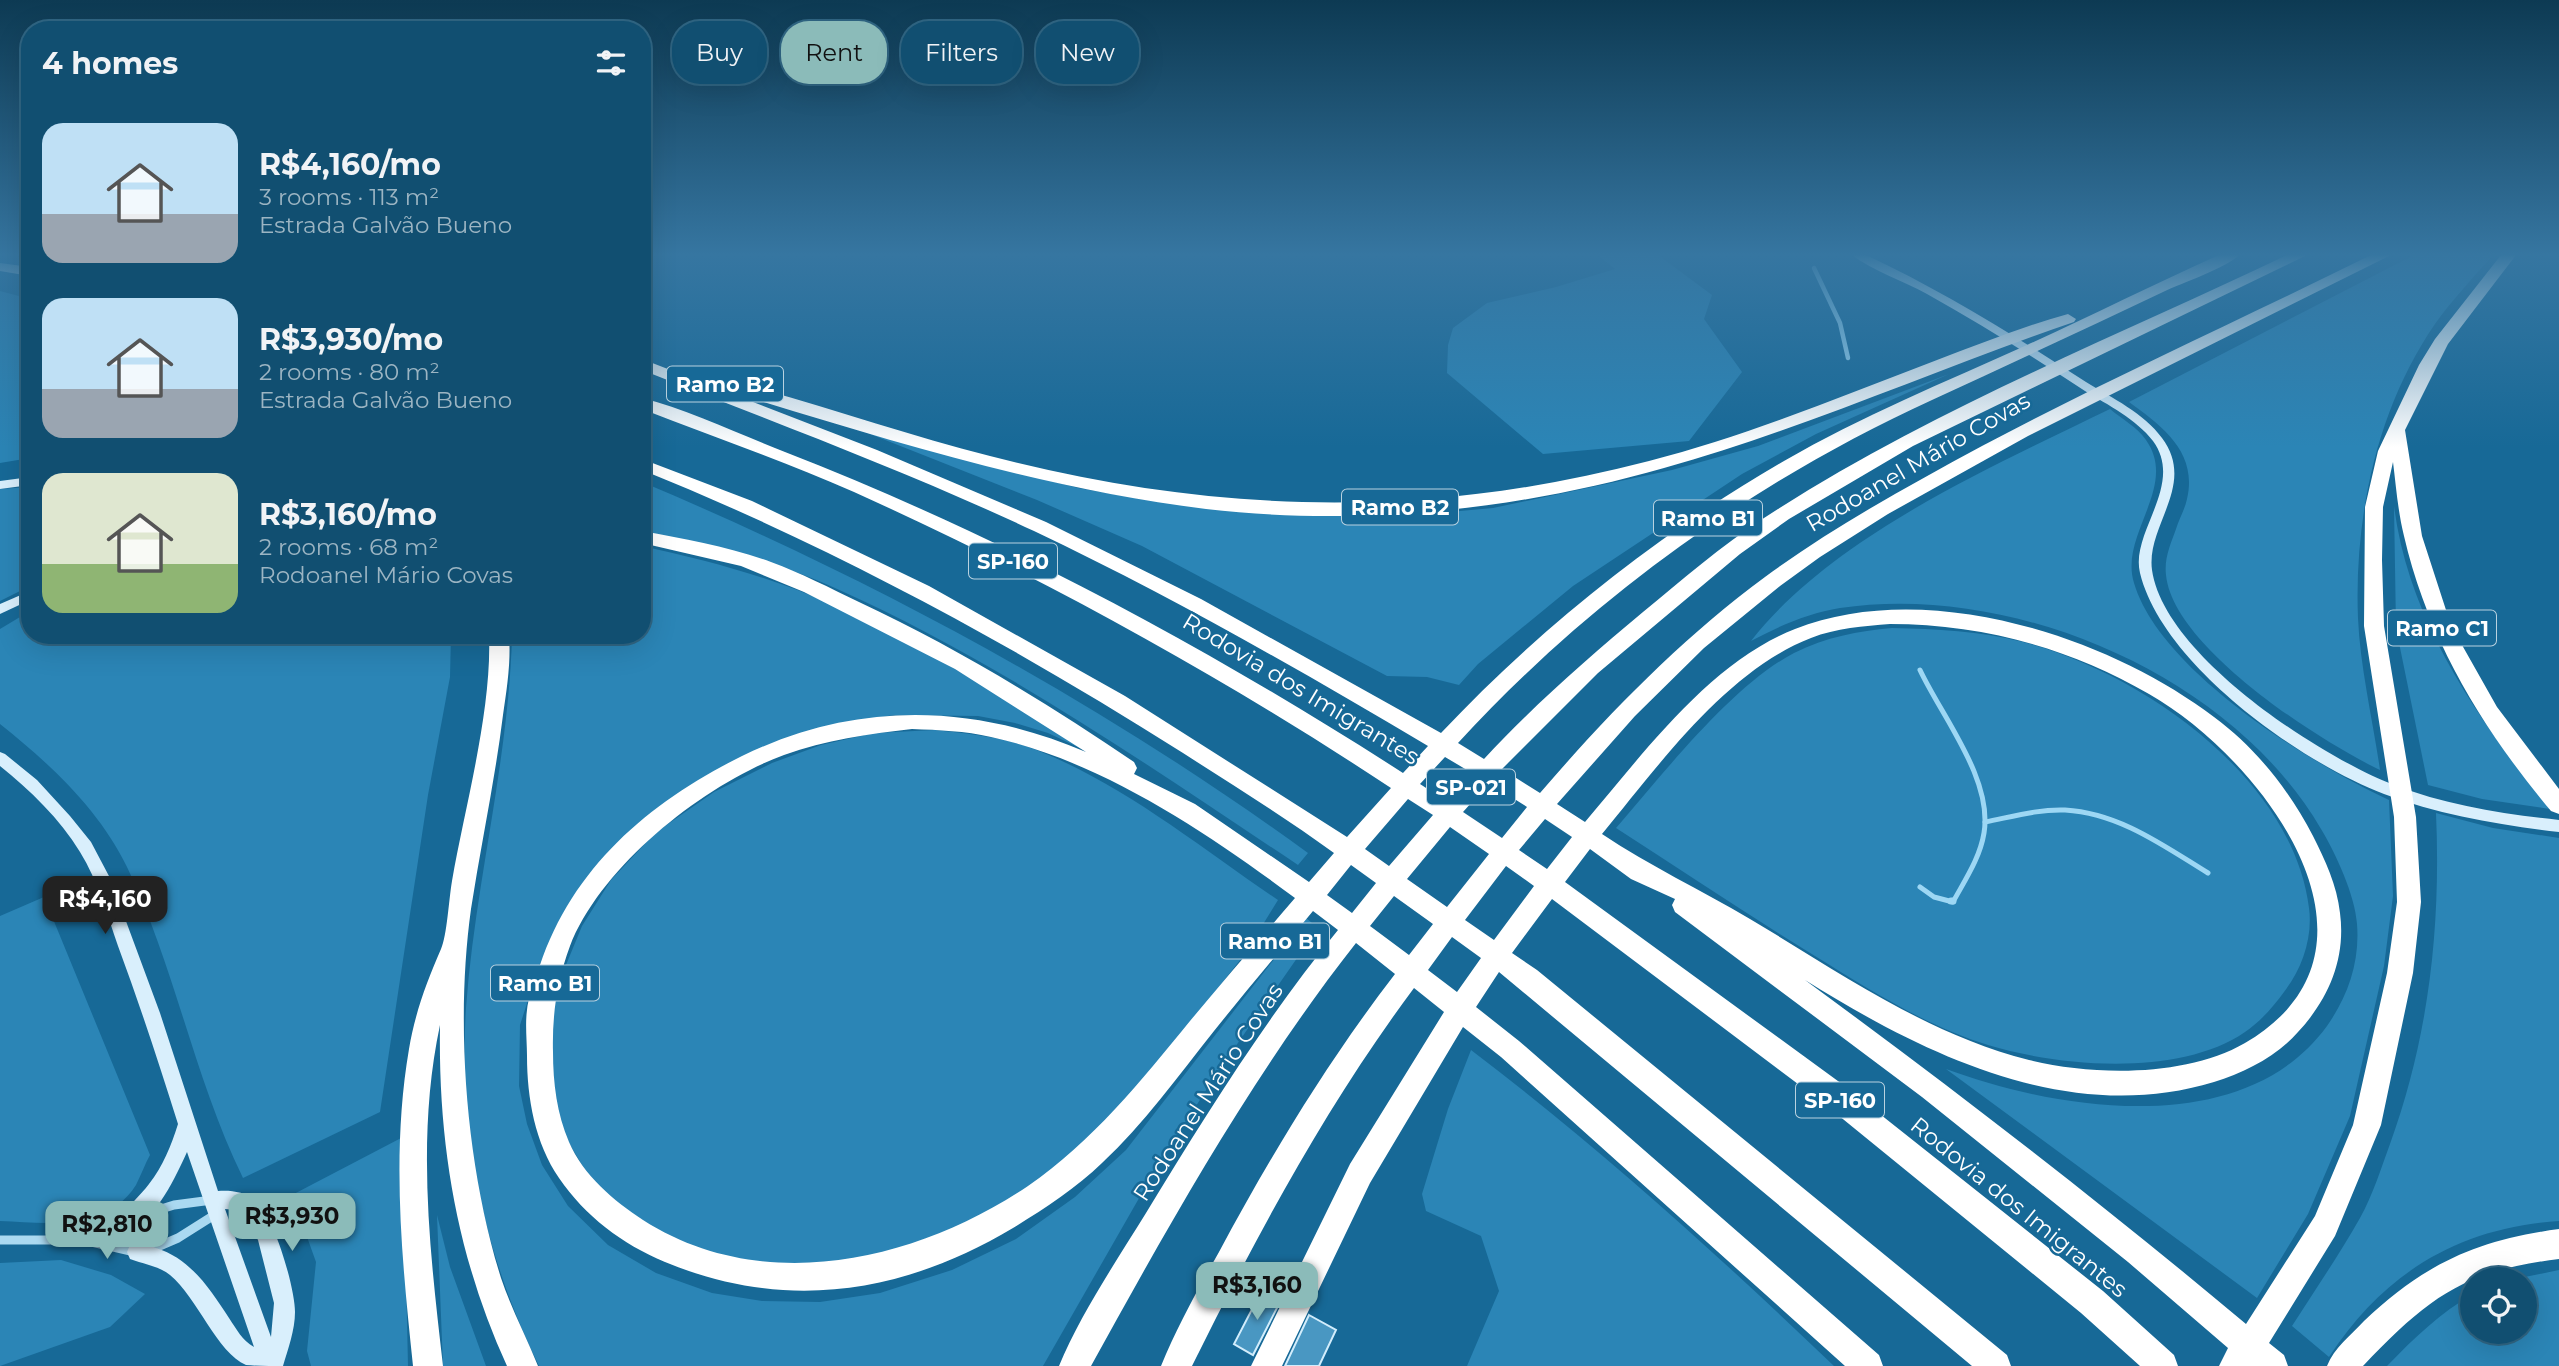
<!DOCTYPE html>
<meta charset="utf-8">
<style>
:root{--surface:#114f71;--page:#1e5979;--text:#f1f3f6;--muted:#9cb5c3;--line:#306684;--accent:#8bbbb9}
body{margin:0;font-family:Montserrat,sans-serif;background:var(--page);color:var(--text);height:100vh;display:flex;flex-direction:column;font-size:26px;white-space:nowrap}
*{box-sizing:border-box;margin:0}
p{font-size:23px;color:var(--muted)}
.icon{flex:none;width:38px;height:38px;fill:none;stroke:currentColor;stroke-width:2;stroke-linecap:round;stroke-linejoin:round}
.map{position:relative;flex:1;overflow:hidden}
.side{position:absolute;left:21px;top:21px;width:630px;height:623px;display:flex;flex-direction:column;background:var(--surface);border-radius:28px;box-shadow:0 7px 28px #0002,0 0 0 2px var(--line)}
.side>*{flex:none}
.top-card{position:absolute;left:672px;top:21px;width:665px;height:63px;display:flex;gap:14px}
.buttons{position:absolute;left:2460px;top:1267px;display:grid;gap:14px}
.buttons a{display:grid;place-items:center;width:77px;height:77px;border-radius:50%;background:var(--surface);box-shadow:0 7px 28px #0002,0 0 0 2px var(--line);font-size:35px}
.price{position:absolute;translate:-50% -60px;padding:0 16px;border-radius:14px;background:var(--accent);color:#111;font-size:23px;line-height:46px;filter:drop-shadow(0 2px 4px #0008)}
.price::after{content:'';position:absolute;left:50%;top:42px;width:21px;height:16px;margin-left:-10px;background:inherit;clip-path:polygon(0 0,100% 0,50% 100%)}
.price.selected{background:#222;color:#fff}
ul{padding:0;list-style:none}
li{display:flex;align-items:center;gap:21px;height:175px;padding:0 21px}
li span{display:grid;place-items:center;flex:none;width:196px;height:140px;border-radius:21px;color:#555}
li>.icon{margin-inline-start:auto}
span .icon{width:84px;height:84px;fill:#fffc;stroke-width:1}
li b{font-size:30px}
h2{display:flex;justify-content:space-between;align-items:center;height:84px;padding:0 21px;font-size:30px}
.tag{padding:0 24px;border-radius:28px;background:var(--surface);box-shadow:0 7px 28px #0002,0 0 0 2px var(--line);font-size:24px;line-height:63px}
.tag.selected{background:var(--accent);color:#111}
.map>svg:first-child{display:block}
.green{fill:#2b85b6}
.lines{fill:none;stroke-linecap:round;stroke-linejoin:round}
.stream-far2{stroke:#9dd7f4;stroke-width:4.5}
.stream-far1{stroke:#9dd7f4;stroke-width:5}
.stream{stroke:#9dd7f4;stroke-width:7}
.building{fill:#4997c2;stroke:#d2edfc;stroke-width:2}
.street{stroke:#aad9f1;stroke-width:9}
.secondary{fill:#d9effc;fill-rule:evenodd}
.highway{fill:#fff;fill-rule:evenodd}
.labels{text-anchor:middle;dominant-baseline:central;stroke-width:5;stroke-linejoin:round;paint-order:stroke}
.shield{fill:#176997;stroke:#b9d2e0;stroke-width:2}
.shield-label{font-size:21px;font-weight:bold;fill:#fff}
.street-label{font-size:23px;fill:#fff;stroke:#176997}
</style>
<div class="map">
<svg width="2559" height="1366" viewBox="0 0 2559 1366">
<rect width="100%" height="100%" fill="#176997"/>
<!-- green -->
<g class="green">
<path d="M1598 255H1658L1712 295 1704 319 1742 372 1689 441 1543 454 1447 373 1448 345 1453 328 1487 303 1556 287 1615 269Z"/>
<path d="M2414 255H2493C2473 278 2452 300 2435 324 2377 408 2354 517 2358 618 2360 667 2373 721 2380 770 2319 741 2173 647 2166 575 2164 558 2171 543 2176 529 2179 519 2185 509 2187 499 2198 452 2162 426 2129 402Z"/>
<path d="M0 291 30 299V458L0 463Z"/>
<path d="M1949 374 1816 434 1742 474 1573 586 1478 664 1459 685 1427 677 1387 676 1142 546 1037 500 865 432 1078 488 1147 500 1319 516H1405L1493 508 1672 470 1758 446Z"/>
<path d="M2110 409C2122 419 2137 427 2146 440 2179 487 2119 534 2134 583 2160 671 2310 763 2389 800L2393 896 2384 966 2350 1116 2308 1214 2257 1298 1946 1069C2060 1111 2244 1140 2327 1026 2348 996 2360 962 2357 924 2355 895 2336 854 2321 829 2232 676 2014 582 1840 608 1809 613 1779 626 1751 641 1833 536 1991 467 2110 409Z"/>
<path d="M642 482C877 581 1102 703 1308 853L1298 865C1149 766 999 661 835 588 774 560 707 548 642 532Z"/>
<path d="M30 487V586L0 601V489Z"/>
<path d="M2394 506C2409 623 2478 719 2550 809L2482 799 2428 785 2396 628Z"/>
<path d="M642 546C706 560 771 577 831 604 924 646 1012 703 1099 757L1048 733 1015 723 978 716 894 715 850 722 714 773 562 917 539 966 520 1025 519 1086 527 1124 542 1165 568 1206 608 1245 656 1273 712 1293 762 1301 820 1302 880 1293 952 1270 1016 1239 1075 1197 1126 1150 1306 918 1318 928 1217 1073 1154 1172 1043 1366H539C484 1255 458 1131 466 1008 475 883 509 760 512 635H642Z"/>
<path d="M30 611V635H451L450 677 428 795 380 1112 243 1178C194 1078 175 967 127 867 99 809 49 763 0 724V629Z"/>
<path d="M1892 628C1936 629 1980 631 2023 642 2141 672 2293 778 2309 908 2313 937 2302 969 2284 992 2274 1006 2260 1022 2245 1032 2180 1077 2060 1067 1988 1045 1926 1026 1870 990 1815 956 1748 915 1683 871 1616 828 1663 774 1732 685 1794 653 1826 637 1858 631 1892 628Z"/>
<path d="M935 730C970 734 1006 737 1039 751 1126 786 1201 848 1278 900L1244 955 1115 1119 1012 1205 886 1262 725 1264 620 1212 588 1175 563 1133 550 1089 547 1036 559 982 582 926 611 880 655 833 714 792 772 763 821 745 874 733Z"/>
<path d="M2436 813 2493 828 2559 838V1221C2458 1228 2384 1273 2329 1357L2292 1326C2315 1290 2339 1255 2360 1218 2373 1195 2381 1168 2390 1144 2429 1036 2441 927 2436 813Z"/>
<path d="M44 897 150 1155C145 1164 141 1175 136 1185 106 1232 48 1223 0 1221V916Z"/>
<path d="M1471 1050C1599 1147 1718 1255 1834 1366H1467L1499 1291 1481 1236 1426 1211 1422 1194 1448 1109Z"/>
<path d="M403 1137 408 1366H311L307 1351 316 1262 292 1195Z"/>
<path d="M437 1215 450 1267 486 1366H443Z"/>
<path d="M61 1260 111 1275 145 1294 110 1327 0 1366V1263Z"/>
<path d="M2559 1270V1366H2387C2414 1338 2440 1313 2473 1294V1332H2525V1279H2515Z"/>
</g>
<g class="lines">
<!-- stream-far2 -->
<path class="stream-far2" d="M1814 268 1840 323 1848 358"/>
<!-- stream-far1 -->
<g class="stream-far1">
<path d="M1920 670C1942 717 1993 779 1984 833 1980 858 1965 880 1953 902L1934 897 1920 887"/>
<path d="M1985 822C2011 817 2038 809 2065 810 2119 813 2164 846 2208 873"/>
</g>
<!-- stream -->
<path class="stream" d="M1951 901H1953"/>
</g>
<!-- building -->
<g class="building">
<path d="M1262 1290 1281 1300 1253 1355 1234 1344Z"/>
<path d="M1309 1315 1336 1330 1319 1366H1285Z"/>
</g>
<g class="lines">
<!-- street -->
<g class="street">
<path d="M145 1214 174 1205 212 1200"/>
<path d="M0 1240H83L135 1252"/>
<path d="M84 1240 130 1219"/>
<path d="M150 1250 178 1238 216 1214"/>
</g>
<!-- secondary -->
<g class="secondary">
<path d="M1852 255H1866C1943 291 2015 336 2086 382 2112 398 2144 413 2162 438 2197 485 2146 525 2152 570 2164 655 2319 756 2394 785 2446 805 2503 814 2559 820V832C2500 825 2440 815 2384 794 2300 762 2162 664 2140 573 2130 532 2185 485 2153 441 2136 419 2108 405 2085 391 2033 357 1981 324 1927 294 1904 281 1873 271 1852 255Z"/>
<path d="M30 477V485L0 489V481Z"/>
<path d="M30 591V600L0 614V604Z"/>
<path d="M0 752 5 754 37 780 70 816 91 842 110 878 160 1013 218 1191C231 1190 245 1192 255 1200 274 1215 295 1288 295 1312 295 1330 288 1349 283 1366 272 1366 256 1366 246 1365 217 1353 197 1297 170 1275 159 1266 143 1264 130 1259L127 1252 130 1245C139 1241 147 1245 156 1248 191 1259 210 1289 229 1318 237 1330 242 1340 254 1347L187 1152C176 1176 157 1218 131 1228L124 1226 121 1219C127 1206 140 1196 149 1184 163 1166 171 1146 178 1124 159 1064 140 1005 118 946 107 914 98 881 80 852 60 819 30 790 0 766ZM225 1209 236 1210 242 1214 258 1240 274 1303 271 1337Z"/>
</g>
<!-- highway -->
<g class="highway">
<path d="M2219 255H2239C2226 268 2182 283 2163 292 2086 329 2009 364 1932 400 1753 482 1591 598 1458 743L1484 759C1533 706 1588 658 1643 612 1682 580 1721 546 1764 518 1928 411 2111 339 2287 255H2307L1913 446 1789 519 1740 554 1598 673 1502 769 1540 793C1608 714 1681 639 1765 577 1833 527 1908 486 1982 446 2110 378 2242 319 2371 255H2391L2028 436 1888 514 1820 557 1780 586 1704 648 1635 716 1557 804 1585 822C1643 754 1710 662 1795 629 1926 577 2107 636 2214 717 2256 748 2289 790 2313 836 2325 860 2337 885 2340 913 2346 958 2329 999 2298 1032 2276 1057 2245 1072 2214 1082 2069 1126 1925 1055 1805 980 1955 1090 2103 1204 2246 1324L2315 1216 2353 1125 2387 973 2397 902 2394 817 2364 626 2365 507 2378 451 2419 365 2435 339 2501 255H2516L2448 344 2405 430 2422 536 2446 610 2462 645 2497 707 2559 789V814L2551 811C2483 730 2428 640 2404 536 2398 512 2396 486 2393 462L2383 507 2382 560 2384 626 2416 817 2421 902 2413 973 2381 1125 2335 1236 2269 1343 2284 1355 2288 1366H2219L2228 1348 2128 1262 1922 1097 1675 912 1672 905 1675 899 1631 879 1590 849 1565 882 1842 1084 2103 1291 2174 1355 2178 1366H2140L2081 1313 1822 1102 1552 899 1512 953 1537 970 2007 1355 2011 1366H1972L1499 972 1476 1007 1519 1041 1879 1355 1883 1366H1845L1501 1057 1463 1027 1370 1183 1282 1366H1251L1350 1164 1444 1012 1414 988C1326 1106 1257 1235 1192 1366H1161C1177 1327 1198 1289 1219 1252 1271 1155 1328 1061 1395 974L1356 943C1253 1074 1171 1221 1091 1366H1059C1080 1315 1117 1260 1146 1213 1205 1116 1266 1018 1338 930L1313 911C1280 951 1246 991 1214 1031 1178 1076 1144 1124 1102 1163 1076 1188 1044 1209 1013 1228 903 1294 785 1312 665 1262 622 1244 585 1216 559 1178 535 1143 527 1098 527 1056 527 1041 525 1025 527 1010 528 999 533 987 537 975 568 871 647 803 742 756 855 701 972 703 1086 752L955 669 804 592 741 566 642 543V531C685 539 730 547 771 562 801 573 830 588 859 602 955 647 1046 702 1134 762L1137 768 1134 774 1195 804 1309 882 1334 853C1285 817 1234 786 1183 753 1011 644 831 546 642 470V459L752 501 929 586 1125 696 1347 837 1391 788C1220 675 1040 576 854 492 785 461 713 437 642 409V398C687 409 741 435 785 452 1001 536 1209 648 1403 773L1428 746C1300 670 1169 595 1034 531 906 471 773 422 642 370V359L877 450 1046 522 1201 599 1441 733C1541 627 1658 534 1784 461 1862 416 1945 382 2027 345 2091 316 2154 284 2219 255ZM1890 624C1982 624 2070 648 2149 694 2260 757 2408 948 2245 1043 2186 1077 2094 1076 2029 1060 1926 1034 1841 973 1750 919 1701 890 1650 866 1602 834 1659 765 1726 671 1811 638 1836 628 1864 626 1890 624ZM912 729C939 730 965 731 991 737 1101 761 1206 832 1295 898 1260 939 1224 980 1190 1021 1140 1082 1093 1141 1028 1186 917 1261 763 1297 643 1220 614 1201 583 1175 569 1142 557 1114 553 1083 553 1052 552 1015 557 981 570 946 601 866 704 784 784 755 826 740 868 734 912 729ZM1445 757 1472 773 1446 801 1420 784ZM1489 783 1527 807 1502 838 1463 812ZM1408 799 1433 815 1389 866 1365 849ZM1545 819 1572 837 1547 869 1519 850ZM1450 827 1489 854 1447 907 1407 879ZM1351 865 1376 883 1352 913 1327 895ZM1506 866 1534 886 1494 940 1465 920ZM1394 896 1433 924 1409 955 1370 926ZM1452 937 1481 958 1457 992 1428 970Z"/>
<path d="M0 263 30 267V276L0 271Z"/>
<path d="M2068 314 2076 319 2074 322C1937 369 1804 429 1664 468 1517 510 1359 527 1206 509 1041 489 882 438 724 390L722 386 730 381C817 403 903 434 990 456 1214 514 1424 520 1649 461 1747 436 1842 396 1937 360 1980 344 2024 326 2068 314Z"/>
<path d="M489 635H509C511 662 507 688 503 715 495 780 481 844 471 909 455 1025 466 1166 501 1278 511 1308 526 1336 538 1366H507C457 1257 438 1144 440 1025 416 1137 430 1253 443 1366H413C402 1261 391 1154 409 1049 415 1013 427 981 441 949 447 936 449 898 452 881 465 806 492 711 489 635Z"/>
<path d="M2559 1229V1259C2463 1271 2429 1297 2363 1366H2327C2334 1348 2351 1335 2364 1321 2424 1264 2477 1240 2559 1229Z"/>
</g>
</g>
<!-- sky -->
<linearGradient id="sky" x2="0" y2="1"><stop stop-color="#0d3a53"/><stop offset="0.57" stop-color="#3676a1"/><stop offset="1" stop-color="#3676a1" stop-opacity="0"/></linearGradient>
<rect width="2559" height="447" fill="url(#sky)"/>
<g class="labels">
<!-- shield labels -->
<g class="shield">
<rect x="667" y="366.5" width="116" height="35" rx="5"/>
<rect x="1342" y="489.5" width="116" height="35" rx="5"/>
<rect x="1654" y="500.5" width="108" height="35" rx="5"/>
<rect x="969" y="543.5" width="88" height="35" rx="5"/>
<rect x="2388" y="610.5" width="108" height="35" rx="5"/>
<rect x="1427" y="769.5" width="88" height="35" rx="5"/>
<rect x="1221" y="923.5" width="108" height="35" rx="5"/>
<rect x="491" y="965.5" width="108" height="35" rx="5"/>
<rect x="1796" y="1082.5" width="88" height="35" rx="5"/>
</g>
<g class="shield-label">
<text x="725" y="384">Ramo B2</text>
<text x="1400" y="507">Ramo B2</text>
<text x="1708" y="518">Ramo B1</text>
<text x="1013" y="561">SP-160</text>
<text x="2442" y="628">Ramo C1</text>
<text x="1471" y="787">SP-021</text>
<text x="1275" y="941">Ramo B1</text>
<text x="545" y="983">Ramo B1</text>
<text x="1840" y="1100">SP-160</text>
</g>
<!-- street labels -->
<g class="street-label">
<text transform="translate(1918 462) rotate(-30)">Rodoanel Mário Covas</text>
<text transform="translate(1301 689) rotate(31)">Rodovia dos Imigrantes</text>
<text transform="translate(1208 1092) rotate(-57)">Rodoanel Mário Covas</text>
<text transform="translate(2019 1207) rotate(39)">Rodovia dos Imigrantes</text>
</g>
</g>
</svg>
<div class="buttons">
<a><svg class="icon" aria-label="locate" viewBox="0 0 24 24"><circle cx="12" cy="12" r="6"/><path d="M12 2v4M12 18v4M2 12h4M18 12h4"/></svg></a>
</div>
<b class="price selected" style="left:105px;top:936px">R$4,160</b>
<b class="price" style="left:292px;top:1253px">R$3,930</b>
<b class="price" style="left:107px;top:1261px">R$2,810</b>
<b class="price" style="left:1257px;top:1322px">R$3,160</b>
<div class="top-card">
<a class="tag">Buy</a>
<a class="tag selected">Rent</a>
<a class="tag">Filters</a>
<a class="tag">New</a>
</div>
<section class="side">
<h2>4 homes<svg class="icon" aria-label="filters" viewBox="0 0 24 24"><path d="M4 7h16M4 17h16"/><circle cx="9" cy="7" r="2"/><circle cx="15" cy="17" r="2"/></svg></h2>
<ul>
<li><span style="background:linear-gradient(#bfe0f5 65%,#9aa5b1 0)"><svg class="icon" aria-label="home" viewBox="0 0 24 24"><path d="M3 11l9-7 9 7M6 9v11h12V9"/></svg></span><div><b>R$4,160/mo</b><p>3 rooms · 113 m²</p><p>Estrada Galvão Bueno</p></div></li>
<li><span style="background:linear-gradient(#bfe0f5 65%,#9aa5b1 0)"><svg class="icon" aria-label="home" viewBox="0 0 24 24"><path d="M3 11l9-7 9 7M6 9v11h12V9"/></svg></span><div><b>R$3,930/mo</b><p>2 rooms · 80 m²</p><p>Estrada Galvão Bueno</p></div></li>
<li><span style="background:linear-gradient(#dfe7d0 65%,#8fb573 0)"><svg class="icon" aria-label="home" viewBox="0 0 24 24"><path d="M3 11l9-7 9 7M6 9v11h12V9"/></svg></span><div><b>R$3,160/mo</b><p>2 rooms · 68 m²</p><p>Rodoanel Mário Covas</p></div></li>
</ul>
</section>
</div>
